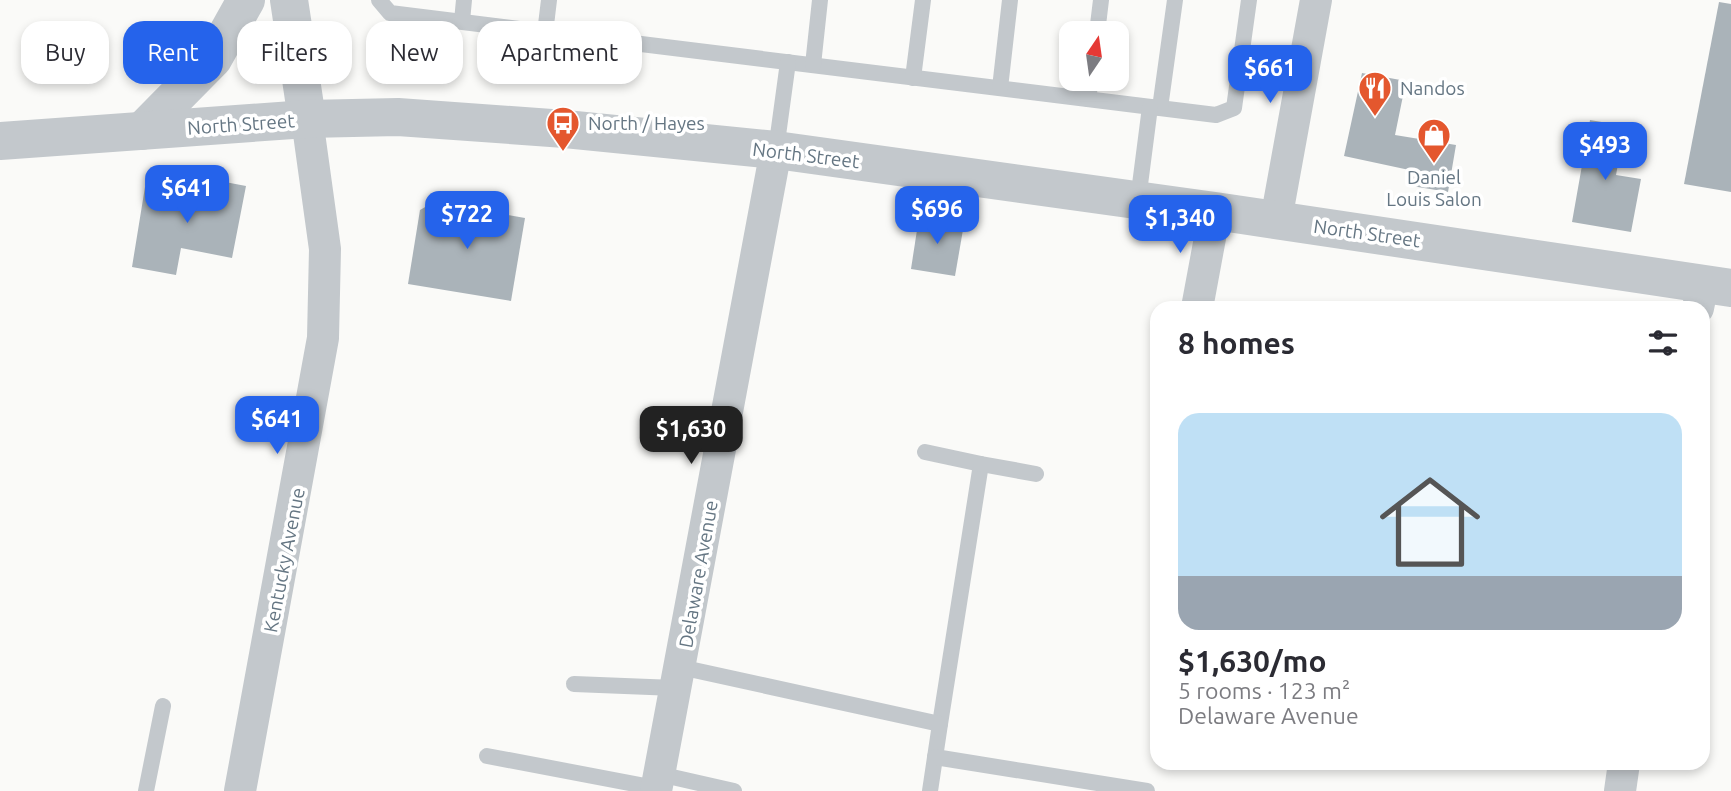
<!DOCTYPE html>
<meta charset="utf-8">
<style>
:root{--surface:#fff;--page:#f7f7f7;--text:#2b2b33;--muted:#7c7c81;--accent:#2563eb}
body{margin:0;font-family:Ubuntu,sans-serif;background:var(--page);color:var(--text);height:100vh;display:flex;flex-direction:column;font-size:26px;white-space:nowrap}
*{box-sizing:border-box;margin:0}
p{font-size:23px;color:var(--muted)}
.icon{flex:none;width:38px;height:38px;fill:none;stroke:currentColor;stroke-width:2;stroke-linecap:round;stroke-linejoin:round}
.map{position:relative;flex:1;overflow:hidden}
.side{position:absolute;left:1150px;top:301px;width:560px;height:469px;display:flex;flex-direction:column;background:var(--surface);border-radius:21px;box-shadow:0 4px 10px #0003}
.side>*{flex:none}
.guide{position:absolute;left:21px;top:21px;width:665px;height:63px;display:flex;gap:14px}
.needle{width:46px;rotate:13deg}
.fabs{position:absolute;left:1059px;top:21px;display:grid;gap:14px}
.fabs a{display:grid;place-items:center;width:70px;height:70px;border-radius:14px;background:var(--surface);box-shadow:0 4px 10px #0003;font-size:35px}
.price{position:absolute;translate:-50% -60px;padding:0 16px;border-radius:14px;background:var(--accent);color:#fff;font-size:23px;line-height:46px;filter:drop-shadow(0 2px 4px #0008)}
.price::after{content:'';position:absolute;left:50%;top:42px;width:21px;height:16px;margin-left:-10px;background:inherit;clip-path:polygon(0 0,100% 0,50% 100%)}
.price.selected{background:#222;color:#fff}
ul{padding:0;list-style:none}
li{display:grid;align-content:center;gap:14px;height:371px;padding:0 28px}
li span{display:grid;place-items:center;height:217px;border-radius:21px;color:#555}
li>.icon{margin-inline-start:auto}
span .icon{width:126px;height:126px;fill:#fffc;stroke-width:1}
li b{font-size:30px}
h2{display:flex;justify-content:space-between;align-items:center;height:84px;padding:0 28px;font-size:30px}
.chip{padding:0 24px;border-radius:21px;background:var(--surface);box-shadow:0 4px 10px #0003;font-size:24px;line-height:63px}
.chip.selected{background:var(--accent);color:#fff}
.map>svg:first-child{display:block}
.building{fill:#aab3b9}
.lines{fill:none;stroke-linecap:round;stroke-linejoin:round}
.service{stroke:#c3c8cc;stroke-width:16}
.minor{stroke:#c3c8cc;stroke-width:32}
.tertiary{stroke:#c3c8cc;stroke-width:38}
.labels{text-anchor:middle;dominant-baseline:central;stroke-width:7;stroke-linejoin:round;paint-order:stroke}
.poi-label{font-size:19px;fill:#657683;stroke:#fff;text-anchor:start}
.street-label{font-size:19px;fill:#657683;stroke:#fff}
</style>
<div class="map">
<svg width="1731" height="791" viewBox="0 0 1731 791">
<rect width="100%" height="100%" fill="#fafaf8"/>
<!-- building -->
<g class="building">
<path d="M1719 2 1731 4V192L1684 184Z"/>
<path d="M1362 73 1406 81 1395 135 1456 145 1448 192 1412 186 1414 171 1344 156Z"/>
<path d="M1590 120 1625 126 1616 175 1641 179 1631 232 1572 222Z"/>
<path d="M204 178 246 186 232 258 181 248 176 275 132 267 145 187 200 197Z"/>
<path d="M434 202 525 218 511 301 408 284 420 210Z"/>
<path d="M919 217 964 224 955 276 911 269Z"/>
</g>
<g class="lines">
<!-- service -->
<g class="service">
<path d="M379 0 390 13 1216 115 1234 108 1249 0"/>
<path d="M462 21 464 0"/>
<path d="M545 33 549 0"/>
<path d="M1097 33 1101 0"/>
<path d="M813 65 820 0"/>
<path d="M913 78 923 0"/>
<path d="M1000 88 1010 0"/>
<path d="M1088 99 1091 79"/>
<path d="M1160 108 1175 0"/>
<path d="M776 150 788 62"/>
<path d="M1138 200 1150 107"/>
<path d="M925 452 981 464 940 724"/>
<path d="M981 464 1036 474"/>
<path d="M680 667 940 724 930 791"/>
<path d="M574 684 675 688"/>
<path d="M487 756 656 788"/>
<path d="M935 757 1147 791"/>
<path d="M659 774 734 791"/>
<path d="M146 791 163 706"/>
</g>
<!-- minor -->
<g class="minor">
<path d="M1276 220 1316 0"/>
<path d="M1197 308 1215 211"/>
<path d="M1698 308 1703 283"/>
<path d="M240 791 323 338 325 249 307 119"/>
<path d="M656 791 776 150"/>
<path d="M1620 791 1624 763"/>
</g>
<!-- tertiary -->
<g class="tertiary">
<path d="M289 0 307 119"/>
<path d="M142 131 213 59 246 0"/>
<path d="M0 141 307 119 398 117 565 129 776 150 1215 211 1731 288"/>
</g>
</g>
<!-- icons -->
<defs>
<symbol id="restaurant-pin" viewBox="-11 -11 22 30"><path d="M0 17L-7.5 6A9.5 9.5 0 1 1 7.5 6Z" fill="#e4572e" stroke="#fff"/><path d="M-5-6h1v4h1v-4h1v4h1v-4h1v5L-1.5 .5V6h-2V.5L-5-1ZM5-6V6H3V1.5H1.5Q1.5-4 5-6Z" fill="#fff"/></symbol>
<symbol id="bus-pin" viewBox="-11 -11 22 30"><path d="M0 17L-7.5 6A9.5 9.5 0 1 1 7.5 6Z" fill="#e4572e" stroke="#fff"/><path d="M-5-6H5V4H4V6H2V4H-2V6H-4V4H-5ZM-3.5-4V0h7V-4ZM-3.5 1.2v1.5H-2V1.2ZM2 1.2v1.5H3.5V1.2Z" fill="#fff"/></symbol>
<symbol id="shop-pin" viewBox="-11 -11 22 30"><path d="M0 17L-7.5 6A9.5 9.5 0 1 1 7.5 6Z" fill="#e4572e" stroke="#fff"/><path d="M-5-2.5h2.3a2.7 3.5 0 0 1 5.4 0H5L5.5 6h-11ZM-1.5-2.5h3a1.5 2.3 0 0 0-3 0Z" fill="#fff"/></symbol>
</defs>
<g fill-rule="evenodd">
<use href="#restaurant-pin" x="1356" y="69" width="38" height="52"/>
<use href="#bus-pin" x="544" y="104" width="38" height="52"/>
<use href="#shop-pin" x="1415" y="116" width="38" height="52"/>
</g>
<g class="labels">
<!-- poi labels -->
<g class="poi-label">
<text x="1400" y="88">Nandos</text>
<text x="588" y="123">North / Hayes</text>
<text x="1434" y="177" text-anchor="middle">Daniel<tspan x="1434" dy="22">Louis Salon</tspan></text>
</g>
<!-- street labels -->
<g class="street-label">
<text transform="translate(241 124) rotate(-4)">North Street</text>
<text transform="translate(806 155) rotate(7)">North Street</text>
<text transform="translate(1367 233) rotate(8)">North Street</text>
<text transform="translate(284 560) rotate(-79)">Kentucky Avenue</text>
<text transform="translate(698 574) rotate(-80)">Delaware Avenue</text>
</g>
</g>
</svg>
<div class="fabs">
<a><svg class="needle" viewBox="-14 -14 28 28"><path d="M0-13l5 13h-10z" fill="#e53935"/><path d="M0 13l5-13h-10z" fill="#7c7c81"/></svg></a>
</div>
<b class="price" style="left:1270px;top:105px">$661</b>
<b class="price" style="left:1605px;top:182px">$493</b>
<b class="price" style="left:187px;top:225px">$641</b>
<b class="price" style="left:937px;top:246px">$696</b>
<b class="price" style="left:467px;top:251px">$722</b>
<b class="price" style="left:1180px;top:255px">$1,340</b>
<b class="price" style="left:277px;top:456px">$641</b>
<b class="price selected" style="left:691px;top:466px">$1,630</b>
<div class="guide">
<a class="chip">Buy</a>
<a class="chip selected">Rent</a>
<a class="chip">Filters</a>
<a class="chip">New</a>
<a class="chip">Apartment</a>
</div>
<section class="side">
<h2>8 homes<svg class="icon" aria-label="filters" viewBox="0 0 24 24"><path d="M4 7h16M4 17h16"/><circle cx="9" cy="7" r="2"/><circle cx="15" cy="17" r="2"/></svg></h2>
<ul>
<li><span style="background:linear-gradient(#bfe0f5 75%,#9aa5b1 0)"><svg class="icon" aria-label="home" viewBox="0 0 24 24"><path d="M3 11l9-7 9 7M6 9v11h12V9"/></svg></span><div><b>$1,630/mo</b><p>5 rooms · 123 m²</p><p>Delaware Avenue</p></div></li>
</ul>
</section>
</div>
